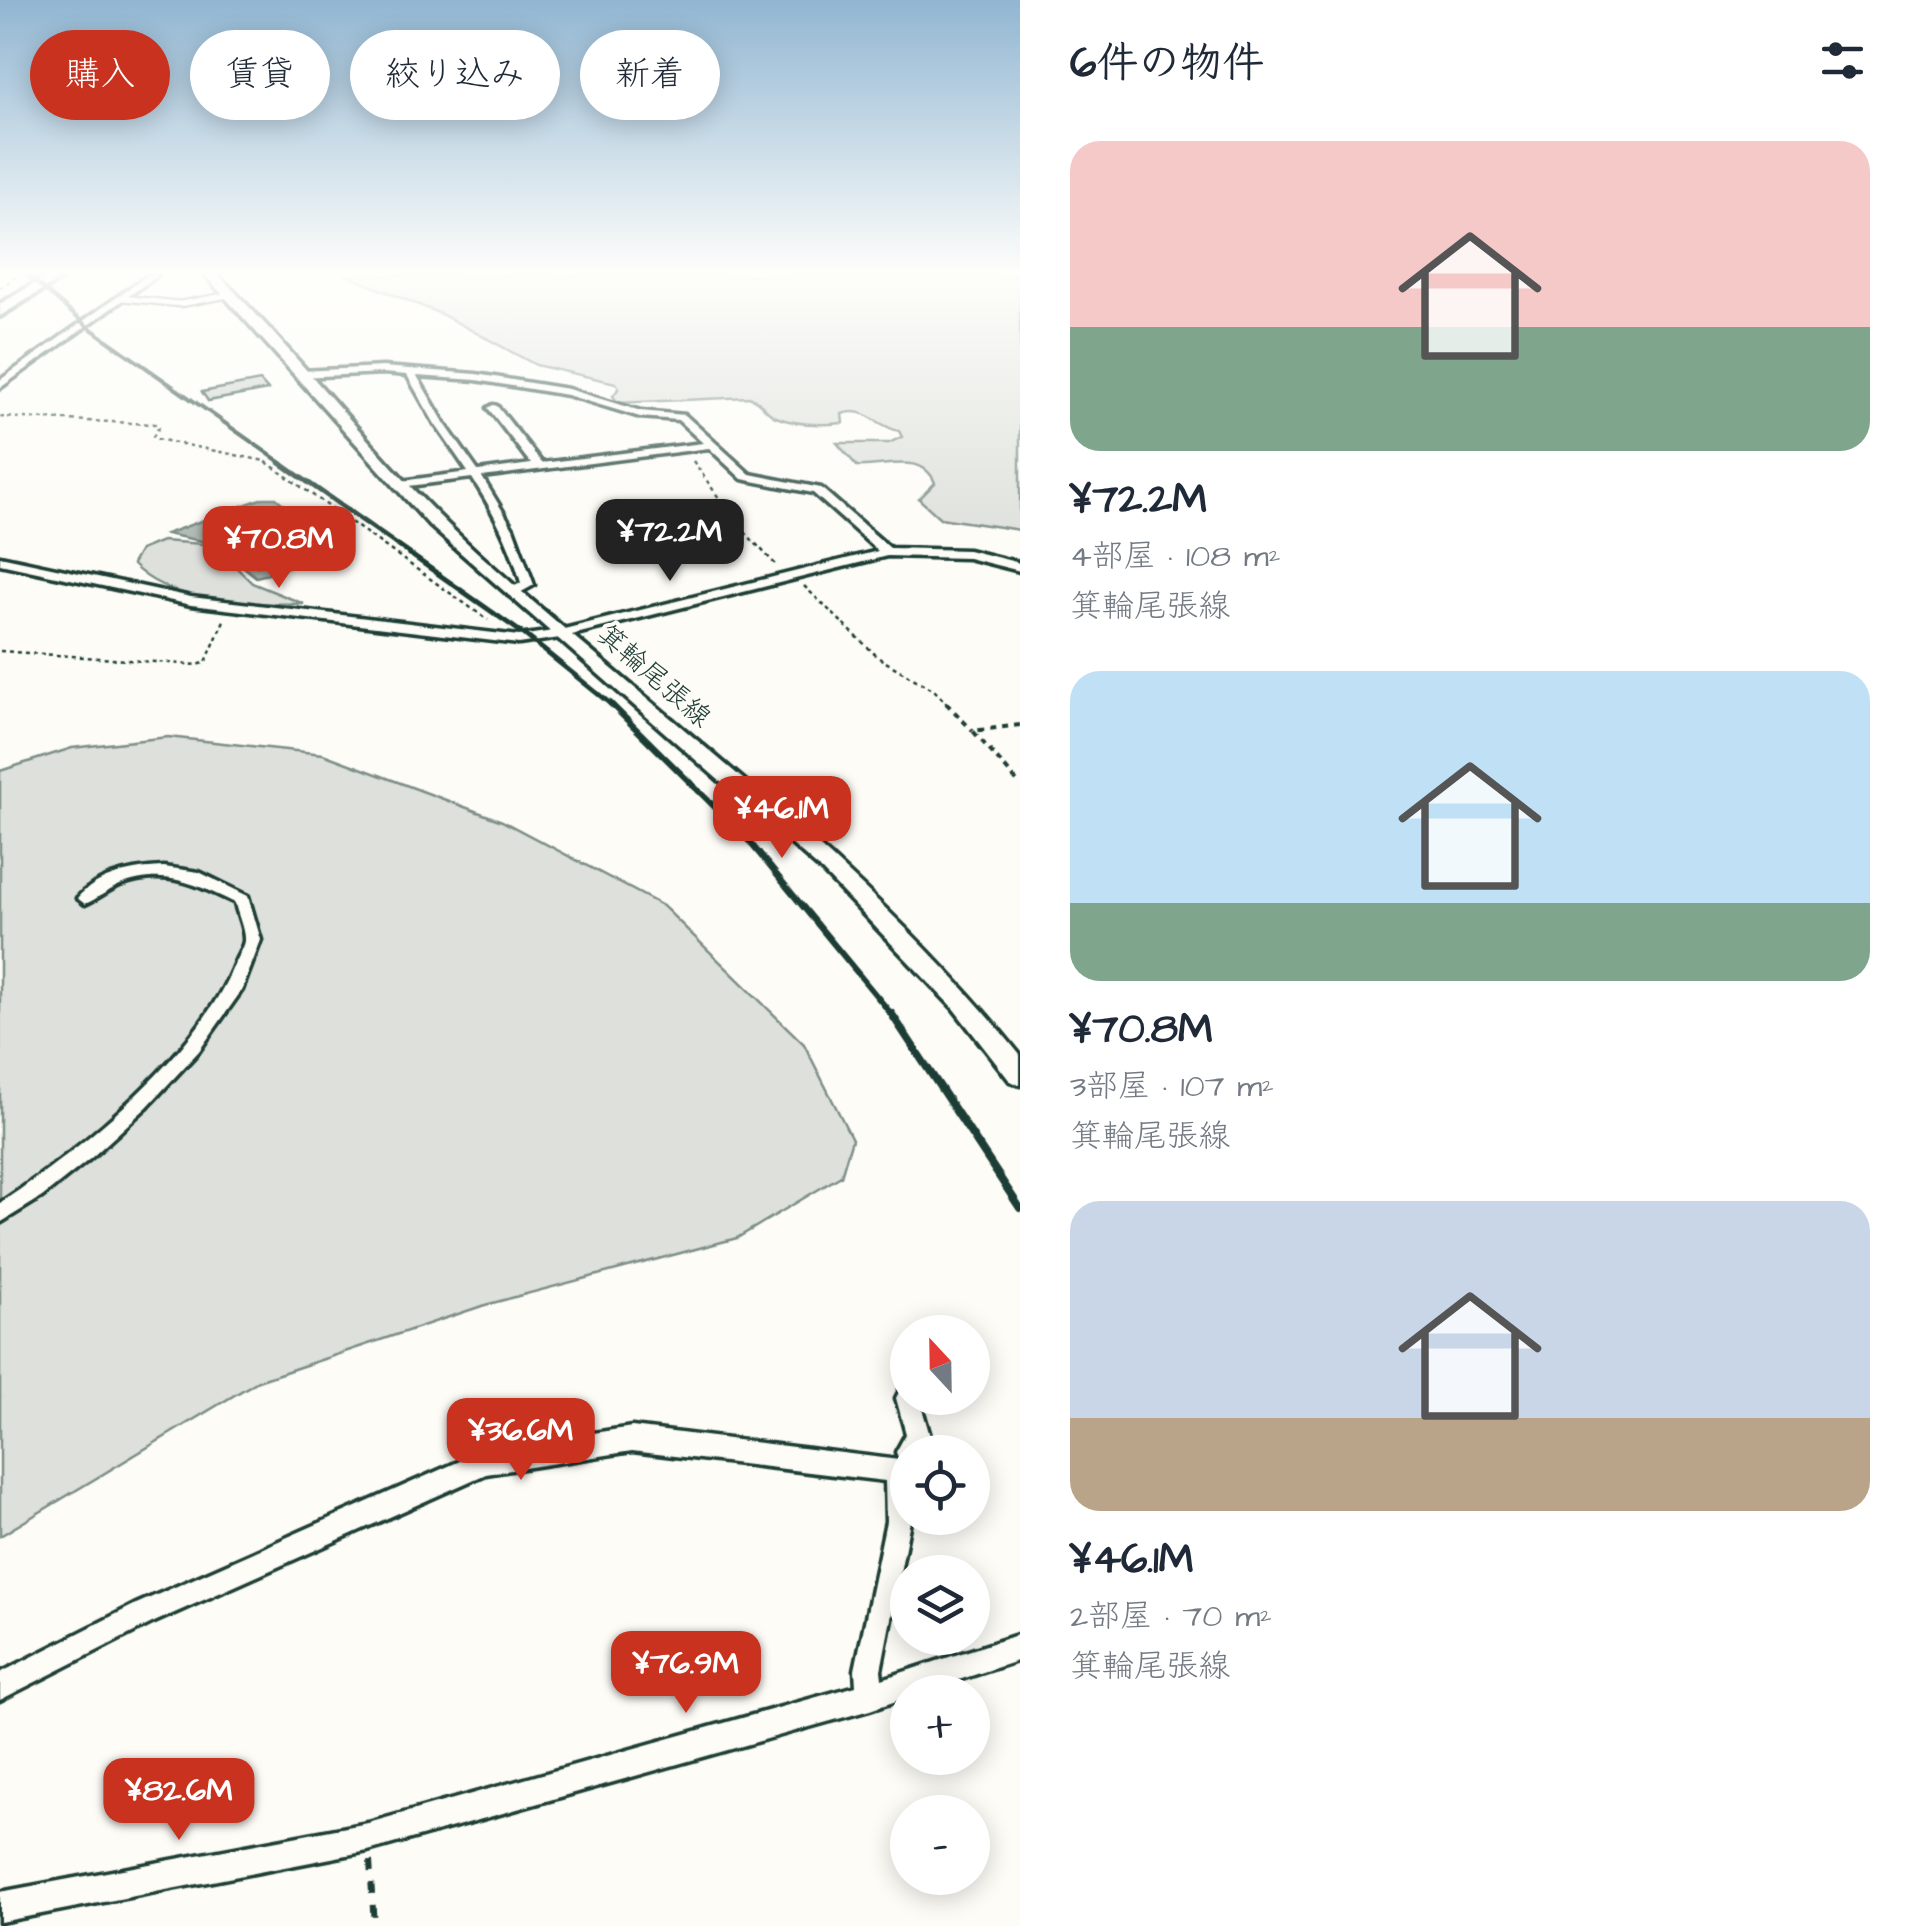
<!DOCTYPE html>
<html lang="ja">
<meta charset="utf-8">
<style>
:root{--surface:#fff;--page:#f6f6f7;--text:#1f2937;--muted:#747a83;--accent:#c8321e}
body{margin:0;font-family:"Architects Daughter","Klee One",sans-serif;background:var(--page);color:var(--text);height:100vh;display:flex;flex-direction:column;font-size:38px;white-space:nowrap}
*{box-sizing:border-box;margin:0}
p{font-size:32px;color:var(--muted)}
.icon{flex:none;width:55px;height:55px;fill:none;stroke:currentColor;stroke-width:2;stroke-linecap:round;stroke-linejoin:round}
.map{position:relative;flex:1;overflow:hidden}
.side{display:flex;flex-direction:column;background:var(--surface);width:900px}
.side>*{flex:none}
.hud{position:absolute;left:30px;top:30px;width:840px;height:90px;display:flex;gap:20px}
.needle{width:65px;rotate:338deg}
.buttons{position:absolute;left:890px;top:1315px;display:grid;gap:20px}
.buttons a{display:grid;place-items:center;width:100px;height:100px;border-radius:50%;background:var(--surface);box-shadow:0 5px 25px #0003;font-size:50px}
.price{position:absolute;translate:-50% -85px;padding:0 22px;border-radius:20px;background:var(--accent);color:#fff;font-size:32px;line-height:65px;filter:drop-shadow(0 2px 5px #0008)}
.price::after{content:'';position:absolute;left:50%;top:60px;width:30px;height:22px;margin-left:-15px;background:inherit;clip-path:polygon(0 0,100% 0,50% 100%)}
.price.active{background:#222;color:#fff}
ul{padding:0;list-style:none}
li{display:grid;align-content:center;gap:20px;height:530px;padding:0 50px}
li span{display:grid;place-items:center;height:310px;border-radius:30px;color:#555}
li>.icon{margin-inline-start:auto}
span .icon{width:180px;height:180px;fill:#fffc;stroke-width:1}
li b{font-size:42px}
h2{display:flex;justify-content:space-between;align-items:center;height:120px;padding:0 50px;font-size:42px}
.chip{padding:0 35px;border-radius:45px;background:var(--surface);box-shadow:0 5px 25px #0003;font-size:35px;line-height:90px}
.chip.active{background:var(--accent);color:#fff}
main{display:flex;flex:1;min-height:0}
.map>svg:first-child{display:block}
.green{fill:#dde0db;stroke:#7e8e88;stroke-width:2.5}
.water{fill:#aeb8b1;stroke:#75877f;stroke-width:2.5}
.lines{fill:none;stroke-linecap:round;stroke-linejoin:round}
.shore{stroke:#586e66;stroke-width:2.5}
.building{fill:#c6cdc7;stroke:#1f3d34;stroke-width:2.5}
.lane-casing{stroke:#1f3d34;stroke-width:9}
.street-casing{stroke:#1f3d34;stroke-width:7}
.secondary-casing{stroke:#1f3d34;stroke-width:7}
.primary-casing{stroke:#1f3d34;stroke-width:8}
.path-far2{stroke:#1f3d34;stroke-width:2.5;stroke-dasharray:4 4;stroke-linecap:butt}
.path-far1{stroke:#1f3d34;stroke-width:4;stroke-dasharray:6 6;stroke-linecap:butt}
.path{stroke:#1f3d34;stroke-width:6;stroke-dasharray:11 11;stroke-linecap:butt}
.lane{stroke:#fdfcf7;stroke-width:5}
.street{fill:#fdfcf7;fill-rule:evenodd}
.secondary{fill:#fdfcf7;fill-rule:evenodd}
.primary{fill:#fdfcf7;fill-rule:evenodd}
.rail-far3{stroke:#1f3d34;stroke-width:4}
.rail-far2{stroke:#1f3d34;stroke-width:5}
.rail-far1{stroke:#1f3d34;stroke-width:6}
.rail{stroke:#1f3d34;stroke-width:8}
.labels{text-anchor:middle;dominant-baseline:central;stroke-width:8;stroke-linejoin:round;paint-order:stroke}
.far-street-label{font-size:28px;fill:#1f3d34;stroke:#fdfcf7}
</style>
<main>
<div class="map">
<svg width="1020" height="1926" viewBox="0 0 1020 1926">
<rect width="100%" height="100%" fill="#fdfcf7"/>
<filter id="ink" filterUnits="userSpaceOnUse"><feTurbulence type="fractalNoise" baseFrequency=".01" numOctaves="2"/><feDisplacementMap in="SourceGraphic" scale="20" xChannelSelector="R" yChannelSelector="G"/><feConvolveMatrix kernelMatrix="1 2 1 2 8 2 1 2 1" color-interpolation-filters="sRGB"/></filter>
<g filter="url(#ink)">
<!-- green -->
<g class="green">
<path d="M345 275H1020V530L940 518 919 499 935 483C923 451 883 468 857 466L837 443H889L902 437 899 431C878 427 864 405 842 414L843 423C822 425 795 425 776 417 764 412 762 401 749 397L618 403 613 396 619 388 616 383 536 365 441 314Z"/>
<path d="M162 541 203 544 221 552 252 583 304 604C249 603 172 606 132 564L140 550Z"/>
<path d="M168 737 323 754 502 821 663 906 804 1044 852 1139 841 1176 737 1238 485 1305 258 1381 0 1536V771L72 748Z"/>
</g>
<!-- water -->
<path class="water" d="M263 498H276L298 516C293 559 308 566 256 577L216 544 166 534Z"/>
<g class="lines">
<!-- shore -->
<g class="shore">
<path d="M273 508 287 521 288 550 282 561 257 566 215 531 221 523Z"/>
<path d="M266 521 273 526 275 547 261 553 244 531Z"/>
</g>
</g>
<!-- building -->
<path class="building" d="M260 381 268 390 208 401 202 392Z"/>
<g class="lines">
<defs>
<path id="lane" d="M122 298 180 304 229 295"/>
<g id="street">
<path d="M148 275H158L0 388V380Z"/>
<path d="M383 367 476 374 568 389 641 411 685 415 750 474 821 488 890 548 968 550 1020 563V571L968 558 887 556 560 638 519 644 191 605 0 564V556L191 597 519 636 560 630 878 551 813 493 742 479 709 448 482 477 513 528 534 585 516 595H508V589L521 583C511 545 494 512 472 478L401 487 395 484 401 481 468 472 435 424 407 375 383 373 300 377 295 374 300 371ZM417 376 476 380 567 395 640 417 678 420 703 443 542 463 497 406 493 405 488 408 531 464 478 471 445 424Z"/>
<path d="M164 867 199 872 248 896 261 940 242 990 199 1051 147 1107 91 1158 42 1197 0 1223V1203C80 1150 200 1053 235 962 238 956 243 947 244 941 245 930 237 914 235 903 196 884 164 868 120 885 108 890 97 899 85 904L77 898C98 875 133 868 164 867Z"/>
<path d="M908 1387V1398H919L930 1436 921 1452H908V1518L910 1521 881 1670 882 1679 1020 1634V1660L922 1692H908V1697L870 1710 368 1851 0 1922V1892L368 1823 856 1686 855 1670 886 1521 885 1481 632 1451 486 1474 152 1623 0 1700V1673L134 1605 485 1450 632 1427 899 1460 896 1452 906 1434 896 1398 900 1390Z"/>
</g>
<path id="secondary" d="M205 275H218C308 364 383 467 477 552 661 718 863 860 1020 1055V1085L1010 1081 953 1008 822 871 429 525Z"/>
<path id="primary" d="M49 275H67L0 316V304Z"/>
</defs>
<!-- lane casing -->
<use href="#lane" class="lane-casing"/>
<!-- street casing -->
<use href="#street" class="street-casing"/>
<!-- secondary casing -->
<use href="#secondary" class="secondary-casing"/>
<!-- primary casing -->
<use href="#primary" class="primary-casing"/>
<!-- path-far2 -->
<g class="path-far2">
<path d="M0 288 16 277"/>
<path d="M0 417 155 424 159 427 153 437 157 439 265 461 488 620"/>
<path d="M693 461 738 525 777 566"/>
<path d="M804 586 879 658 935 691 949 706"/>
<path d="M0 651 198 665 206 662 225 618"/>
</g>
<!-- path-far1 -->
<g class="path-far1">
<path d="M946 703 973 731"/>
<path d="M1020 725 973 731 1020 785"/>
</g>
<!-- path -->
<path class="path" d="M370 1861 374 1926"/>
<!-- lane -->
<use href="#lane" class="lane"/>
<!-- street -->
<use href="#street" class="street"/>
<!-- secondary -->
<use href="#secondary" class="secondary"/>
<!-- primary -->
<use href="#primary" class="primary"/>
<!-- rail-far3 -->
<path class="rail-far3" d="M27 275 87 326 283 464"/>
<!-- rail-far2 -->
<path class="rail-far2" d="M279 462 525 635 613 706"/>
<!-- rail-far1 -->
<path class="rail-far1" d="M610 703 748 840 893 1016"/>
<!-- rail -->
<path class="rail" d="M891 1013 1020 1208"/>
</g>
</g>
<!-- sky -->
<linearGradient id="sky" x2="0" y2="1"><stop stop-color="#91b6d2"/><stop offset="0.5" stop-color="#fefefb"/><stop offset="1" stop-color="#fefefb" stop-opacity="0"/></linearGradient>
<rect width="1020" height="545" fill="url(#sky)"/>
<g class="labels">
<!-- far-street labels -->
<g class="far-street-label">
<text transform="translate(654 676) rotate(41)">箕輪尾張線</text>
</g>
</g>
</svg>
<div class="buttons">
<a><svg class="needle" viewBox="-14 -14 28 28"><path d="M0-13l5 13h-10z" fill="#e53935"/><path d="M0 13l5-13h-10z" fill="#747a83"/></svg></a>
<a><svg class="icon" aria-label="locate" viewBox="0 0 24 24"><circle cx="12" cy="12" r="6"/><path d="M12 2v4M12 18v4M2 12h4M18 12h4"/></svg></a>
<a><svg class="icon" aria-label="layers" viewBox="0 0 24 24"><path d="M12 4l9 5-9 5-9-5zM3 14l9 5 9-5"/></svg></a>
<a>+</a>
<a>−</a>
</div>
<b class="price active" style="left:670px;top:584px">¥72.2M</b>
<b class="price" style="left:279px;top:591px">¥70.8M</b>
<b class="price" style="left:782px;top:861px">¥46.1M</b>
<b class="price" style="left:521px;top:1483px">¥36.6M</b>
<b class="price" style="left:686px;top:1716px">¥76.9M</b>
<b class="price" style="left:179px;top:1843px">¥82.6M</b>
<div class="hud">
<a class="chip active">購入</a>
<a class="chip">賃貸</a>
<a class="chip">絞り込み</a>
<a class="chip">新着</a>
</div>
</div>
<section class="side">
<h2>6件の物件<svg class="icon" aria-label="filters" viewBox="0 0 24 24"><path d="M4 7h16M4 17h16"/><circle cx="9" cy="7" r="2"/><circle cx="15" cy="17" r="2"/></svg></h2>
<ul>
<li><span style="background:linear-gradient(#f6c9c9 60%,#7fa58c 0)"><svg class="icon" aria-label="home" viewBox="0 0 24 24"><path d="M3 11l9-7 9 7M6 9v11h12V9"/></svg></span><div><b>¥72.2M</b><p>4部屋 · 108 m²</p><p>箕輪尾張線</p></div></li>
<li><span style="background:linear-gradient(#bfe0f5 75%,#7fa58c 0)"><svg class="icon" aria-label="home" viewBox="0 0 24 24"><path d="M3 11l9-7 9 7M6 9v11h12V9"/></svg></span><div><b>¥70.8M</b><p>3部屋 · 107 m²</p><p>箕輪尾張線</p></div></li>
<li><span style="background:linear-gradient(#c9d6e8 70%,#b9a48a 0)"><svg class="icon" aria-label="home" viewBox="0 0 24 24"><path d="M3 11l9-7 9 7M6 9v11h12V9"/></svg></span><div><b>¥46.1M</b><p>2部屋 · 70 m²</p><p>箕輪尾張線</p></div></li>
</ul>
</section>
</main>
